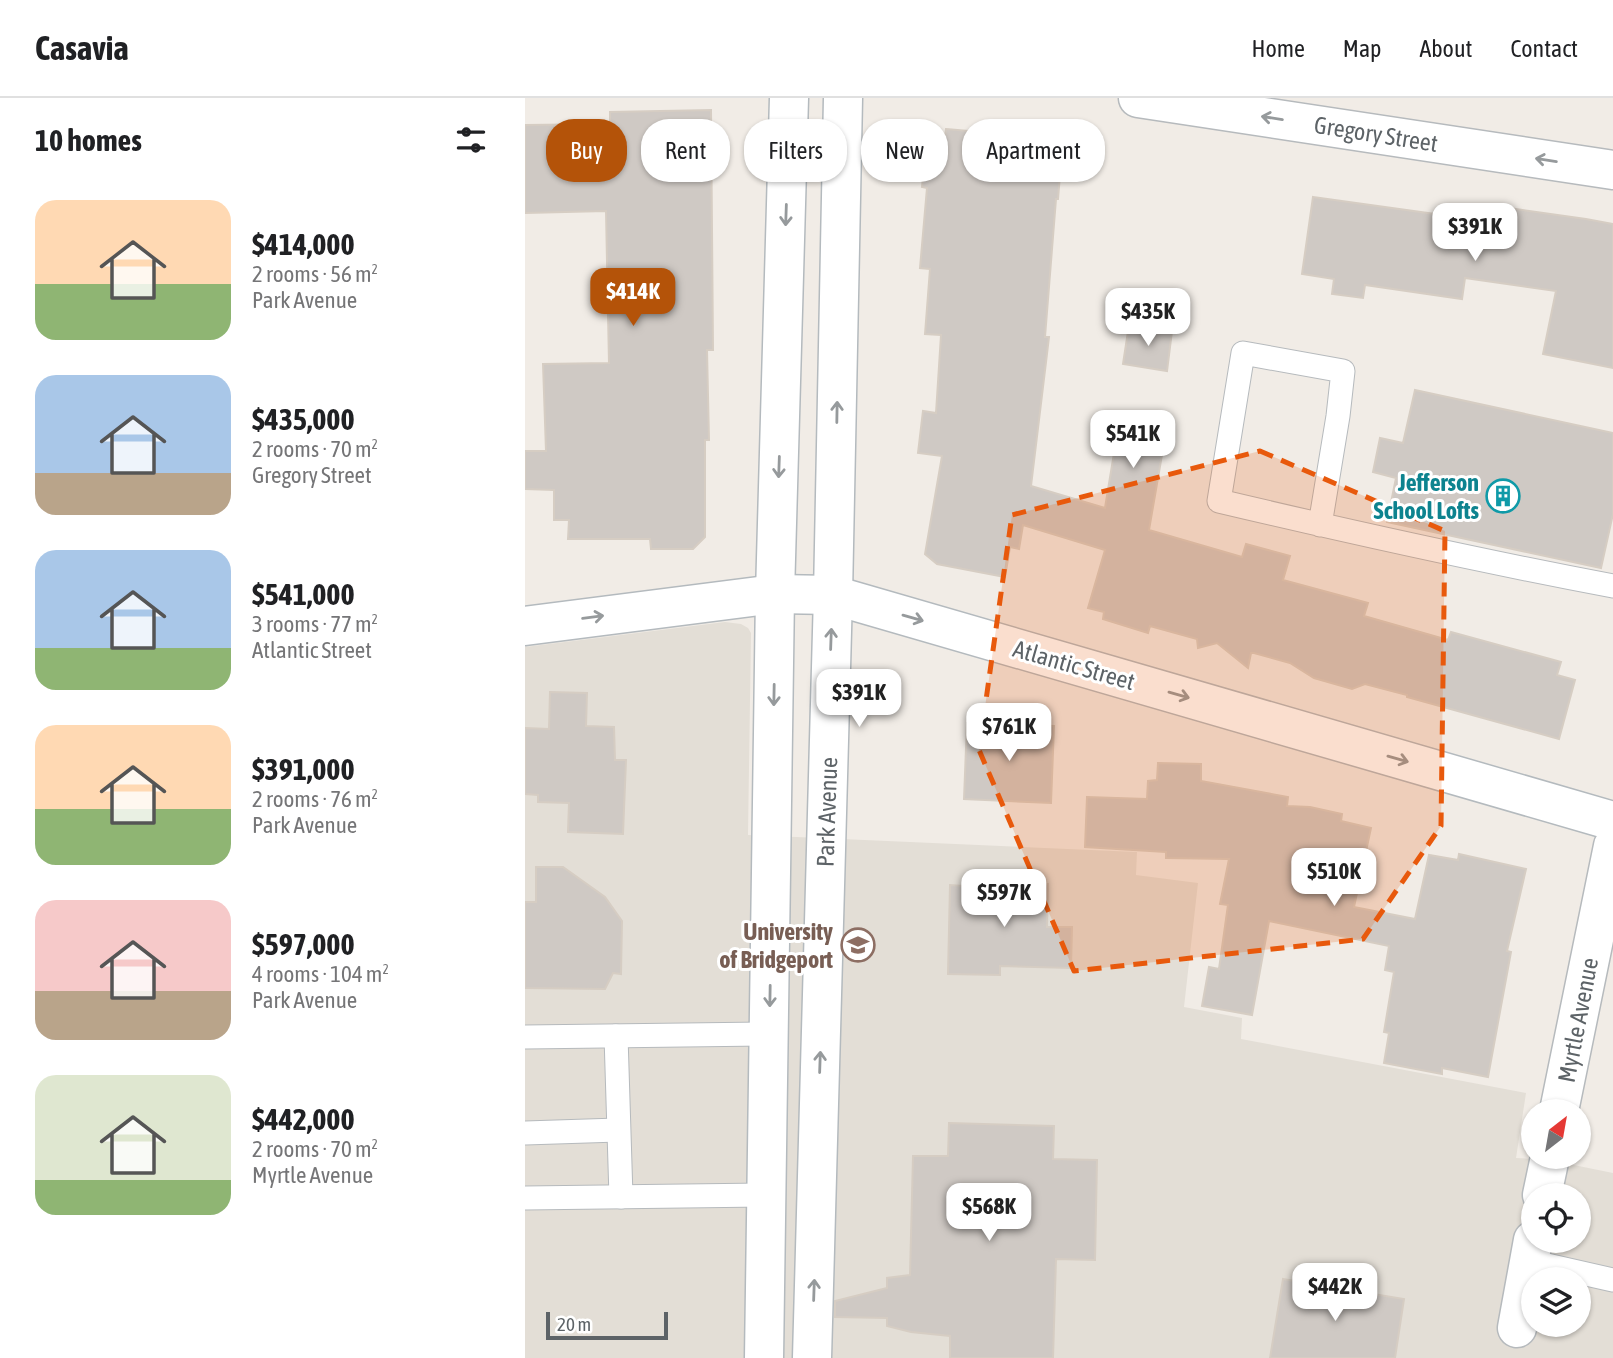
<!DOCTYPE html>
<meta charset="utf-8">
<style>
:root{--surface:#fff;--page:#f2f2f2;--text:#202124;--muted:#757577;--line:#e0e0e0;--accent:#b45309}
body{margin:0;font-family:"Asap Condensed",sans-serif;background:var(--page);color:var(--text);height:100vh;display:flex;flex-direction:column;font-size:26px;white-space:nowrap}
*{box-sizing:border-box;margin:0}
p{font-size:23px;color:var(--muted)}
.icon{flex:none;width:38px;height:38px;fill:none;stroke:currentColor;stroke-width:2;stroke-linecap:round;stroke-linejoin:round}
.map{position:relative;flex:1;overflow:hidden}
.panel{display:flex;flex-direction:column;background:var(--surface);width:525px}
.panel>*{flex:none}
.banner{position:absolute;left:21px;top:21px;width:665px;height:63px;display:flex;gap:14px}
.needle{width:46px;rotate:31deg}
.fabs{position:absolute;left:996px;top:1001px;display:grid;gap:14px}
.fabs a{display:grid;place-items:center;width:70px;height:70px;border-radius:50%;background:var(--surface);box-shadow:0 2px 5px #0004;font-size:35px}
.scale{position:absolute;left:21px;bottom:18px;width:122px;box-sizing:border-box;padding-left:7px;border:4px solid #5d6367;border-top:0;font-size:19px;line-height:24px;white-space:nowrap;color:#5d6367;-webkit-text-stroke:5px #fff;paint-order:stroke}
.price{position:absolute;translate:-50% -60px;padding:0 16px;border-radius:14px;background:#fff;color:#222;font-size:23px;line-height:46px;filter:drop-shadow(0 2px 4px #0008)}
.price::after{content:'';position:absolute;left:50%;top:42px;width:21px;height:16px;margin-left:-10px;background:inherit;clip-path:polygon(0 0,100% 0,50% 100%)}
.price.selected{background:var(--accent);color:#fff}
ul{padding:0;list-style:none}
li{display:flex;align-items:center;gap:21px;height:175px;padding:0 35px}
li span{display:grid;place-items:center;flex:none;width:196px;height:140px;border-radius:21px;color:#555}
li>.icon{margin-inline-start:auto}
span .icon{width:84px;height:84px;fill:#fffc;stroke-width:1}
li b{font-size:30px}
h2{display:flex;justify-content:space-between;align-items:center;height:84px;padding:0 35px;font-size:30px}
.pill{padding:0 24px;border-radius:28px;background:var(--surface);box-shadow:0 2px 5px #0004;font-size:24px;line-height:63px}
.pill.selected{background:var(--accent);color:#fff}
header{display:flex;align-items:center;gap:42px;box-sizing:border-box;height:98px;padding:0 35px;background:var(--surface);border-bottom:2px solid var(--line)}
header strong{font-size:33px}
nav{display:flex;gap:38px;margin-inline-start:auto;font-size:24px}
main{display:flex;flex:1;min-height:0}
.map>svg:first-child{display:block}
.education{fill:#e3ded6;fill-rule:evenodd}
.building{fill:#cfc9c4;stroke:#d6cdc3;stroke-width:2}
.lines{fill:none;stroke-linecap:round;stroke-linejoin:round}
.lane-casing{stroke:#b6babd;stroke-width:25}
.street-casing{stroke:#b6babd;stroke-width:41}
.secondary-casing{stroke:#b4babe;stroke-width:41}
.lane{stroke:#fff;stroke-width:23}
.street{stroke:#fff;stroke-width:38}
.secondary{stroke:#fff;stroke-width:38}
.oneway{stroke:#969a9c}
.marked{fill:#e8590c;fill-opacity:0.2;stroke:#e8590c;stroke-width:5;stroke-dasharray:14 9;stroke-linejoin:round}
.labels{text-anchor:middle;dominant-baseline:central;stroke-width:6;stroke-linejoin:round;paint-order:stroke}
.street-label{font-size:24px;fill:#5d6367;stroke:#fff}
.culture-label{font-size:24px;font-weight:bold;fill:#0d838f;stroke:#fff;text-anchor:end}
.education-label{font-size:24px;font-weight:bold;fill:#785e54;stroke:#fff;text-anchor:end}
</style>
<header>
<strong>Casavia</strong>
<nav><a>Home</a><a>Map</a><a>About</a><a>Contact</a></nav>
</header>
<main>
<section class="panel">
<h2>10 homes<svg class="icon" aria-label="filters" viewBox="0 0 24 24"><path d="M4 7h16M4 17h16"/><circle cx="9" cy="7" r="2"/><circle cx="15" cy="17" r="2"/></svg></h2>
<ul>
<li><span style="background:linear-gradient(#ffd9b3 60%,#8fb573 0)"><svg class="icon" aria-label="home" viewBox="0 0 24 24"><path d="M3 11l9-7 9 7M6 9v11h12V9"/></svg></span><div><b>$414,000</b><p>2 rooms · 56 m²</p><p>Park Avenue</p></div></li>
<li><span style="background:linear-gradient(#a9c7e8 70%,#b9a48a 0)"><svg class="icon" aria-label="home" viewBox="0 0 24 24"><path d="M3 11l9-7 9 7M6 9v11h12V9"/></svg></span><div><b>$435,000</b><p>2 rooms · 70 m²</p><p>Gregory Street</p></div></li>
<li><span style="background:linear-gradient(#a9c7e8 70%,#8fb573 0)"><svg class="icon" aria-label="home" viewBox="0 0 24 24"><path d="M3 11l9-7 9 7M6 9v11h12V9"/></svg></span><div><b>$541,000</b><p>3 rooms · 77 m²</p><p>Atlantic Street</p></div></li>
<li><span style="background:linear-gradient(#ffd9b3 60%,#8fb573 0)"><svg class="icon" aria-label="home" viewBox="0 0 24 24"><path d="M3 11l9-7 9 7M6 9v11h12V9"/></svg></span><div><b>$391,000</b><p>2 rooms · 76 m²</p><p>Park Avenue</p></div></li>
<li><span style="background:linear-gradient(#f6c9c9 65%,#b9a48a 0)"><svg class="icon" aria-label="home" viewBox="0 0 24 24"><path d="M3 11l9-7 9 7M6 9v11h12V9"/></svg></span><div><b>$597,000</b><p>4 rooms · 104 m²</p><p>Park Avenue</p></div></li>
<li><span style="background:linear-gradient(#dfe7d0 75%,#8fb573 0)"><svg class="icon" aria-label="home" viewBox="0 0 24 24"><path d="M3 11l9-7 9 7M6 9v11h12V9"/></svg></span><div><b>$442,000</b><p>2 rooms · 70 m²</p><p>Myrtle Avenue</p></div></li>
</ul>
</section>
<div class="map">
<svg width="1088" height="1260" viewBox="0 0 1088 1260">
<rect width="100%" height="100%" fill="#f1ece6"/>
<!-- education -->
<path class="education" d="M200 524 216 526 223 530 226 535 223 737 612 754 611 777 673 785 659 909 717 920 716 941 1001 995 991 1060 1024 1062 1088 1075V1260H0V549ZM1008 1097H1054V1143H1008ZM1008 1181H1054V1227H1008Z"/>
<!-- building -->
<g class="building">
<path d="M186 12 188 252H182L184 342H180V439L168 451H126L125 441H43L44 422H29V392L0 391V353H21L18 266 84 265 81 113 0 115V27L85 26V14Z"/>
<path d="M421 31 538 41 533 101H531L520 239H524L522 256 506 388 580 410 591 343 638 351 624 432 717 459 721 446 765 458 758 482 843 505 839 518 923 542 926 534 1036 564 1032 577 1050 582 1034 641 882 599V597L840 586 827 591 789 580 765 565 729 555H726L723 570 692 545 673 550 672 541 625 528 623 535 578 521 579 514 563 510 580 452 498 427 494 451 485 449 480 479 412 466 400 456 417 358 393 355 398 313 411 315 416 237 400 236 405 171 395 170 402 90 397 89 402 37 420 39Z"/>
<path d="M788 99 975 125 977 109 1061 121 1088 126V270L1018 256 1031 193 940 180 937 201 840 187 838 200 807 196 809 181 777 176Z"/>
<path d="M604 227 647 233 642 273 598 266Z"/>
<path d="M890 292 1088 335V416L1076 470 862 424 871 380 848 374 855 340 878 345Z"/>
<path d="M25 594 62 595 61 628 89 629 90 662H101L98 736 43 734 44 705 13 704V697L0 696V630L24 631Z"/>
<path d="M442 625 529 628 526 705 439 701Z"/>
<path d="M633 665 676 666V683L763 699 762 708 785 709 817 716 816 723 846 730 829 809 890 821 904 757 933 762 934 756 1001 771 982 853 986 854 963 979 917 970V976L859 965 864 935 859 934 869 874 860 872 864 848 744 823 727 917 677 908 684 869 694 871 703 807 695 806 704 761 641 760V754L560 749 562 699 622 701 623 683 632 682Z"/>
<path d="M11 769H38L80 799 97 823 96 876 88 875 80 891 0 890V804H11Z"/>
<path d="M439 784 523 786 522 829H547L546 870 475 868V877L423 876 425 787 439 788Z"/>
<path d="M424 1025 529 1028 528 1061 572 1062 570 1162 531 1161 528 1260H425V1238L386 1234 362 1228V1220L310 1219V1203L362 1190V1180L385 1177 388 1058H423Z"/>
<path d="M758 1181 879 1201 870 1260H745Z"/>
</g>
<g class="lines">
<defs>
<g id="lane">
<path d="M795 427 813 318 818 273 718 255 694 403C825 434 956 463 1088 488"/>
<path d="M91 938 96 1099"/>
<path d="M0 939 244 936"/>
<path d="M0 1035 93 1032"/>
<path d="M0 1100 241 1097"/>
<path d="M1004 1163 1088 1182"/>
</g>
<g id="street">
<path d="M613 0 1088 72"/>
<path d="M1034 1013 1088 748"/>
<path d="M1017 1097 1025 1059"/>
<path d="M992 1230 1008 1142"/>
</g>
<g id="secondary">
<path d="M0 528 250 496 308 497 1088 723"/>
<path d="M239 1260 250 496 264 0"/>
<path d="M287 1260 308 497 318 0"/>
</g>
</defs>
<!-- lane casing -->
<use href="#lane" class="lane-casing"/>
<!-- street casing -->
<use href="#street" class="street-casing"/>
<!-- secondary casing -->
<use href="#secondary" class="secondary-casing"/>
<!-- lane -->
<use href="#lane" class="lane"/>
<!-- street -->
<use href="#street" class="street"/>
<!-- secondary -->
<use href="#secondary" class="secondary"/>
</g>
<!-- one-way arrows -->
<defs><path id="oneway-shaft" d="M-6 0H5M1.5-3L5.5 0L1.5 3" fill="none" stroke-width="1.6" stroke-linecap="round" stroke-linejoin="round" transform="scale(1.75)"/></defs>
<g class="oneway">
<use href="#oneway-shaft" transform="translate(747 20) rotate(-171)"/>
<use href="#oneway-shaft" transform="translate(1021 62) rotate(-171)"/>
<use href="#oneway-shaft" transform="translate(261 117) rotate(92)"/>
<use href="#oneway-shaft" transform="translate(312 314) rotate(-89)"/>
<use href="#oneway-shaft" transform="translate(254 369) rotate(92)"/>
<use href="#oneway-shaft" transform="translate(68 519) rotate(-7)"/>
<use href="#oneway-shaft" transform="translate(388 520) rotate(16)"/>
<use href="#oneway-shaft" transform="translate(306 541) rotate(-88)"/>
<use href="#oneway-shaft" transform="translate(249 597) rotate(91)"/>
<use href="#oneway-shaft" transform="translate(654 597) rotate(16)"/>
<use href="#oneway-shaft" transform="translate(873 661) rotate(16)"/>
<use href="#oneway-shaft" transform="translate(245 898) rotate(91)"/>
<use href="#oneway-shaft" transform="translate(295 964) rotate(-88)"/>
<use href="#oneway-shaft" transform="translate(289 1192) rotate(-88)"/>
</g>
<!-- marked area -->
<path class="marked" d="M735 353 920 433 916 728 838 841 549 873 454 652 487 417Z"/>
<!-- icons -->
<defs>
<symbol id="building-ring" viewBox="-11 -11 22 22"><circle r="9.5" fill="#fff" stroke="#0f9aa8" stroke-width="1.5"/><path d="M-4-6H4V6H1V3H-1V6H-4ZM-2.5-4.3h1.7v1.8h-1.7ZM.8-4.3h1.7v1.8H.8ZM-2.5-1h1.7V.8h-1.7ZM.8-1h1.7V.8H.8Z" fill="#0f9aa8"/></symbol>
<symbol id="university-ring" viewBox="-11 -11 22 22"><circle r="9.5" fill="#fff" stroke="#8d6e63" stroke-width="1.5"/><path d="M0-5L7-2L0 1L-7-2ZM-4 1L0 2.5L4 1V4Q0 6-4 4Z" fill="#8d6e63"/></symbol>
</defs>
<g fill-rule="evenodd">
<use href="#building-ring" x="959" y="379" width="38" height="38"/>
<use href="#university-ring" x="314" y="828" width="38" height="38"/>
</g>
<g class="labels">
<!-- street labels -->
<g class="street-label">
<text transform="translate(851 36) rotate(9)">Gregory Street</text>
<text transform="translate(549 567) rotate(16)">Atlantic Street</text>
<text transform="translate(302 714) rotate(-88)">Park Avenue</text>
<text transform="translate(1053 922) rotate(-79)">Myrtle Avenue</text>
</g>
<!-- culture labels -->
<g class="culture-label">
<text x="954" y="384">Jefferson<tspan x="954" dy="28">School Lofts</tspan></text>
</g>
<!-- education labels -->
<g class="education-label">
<text x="308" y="833">University<tspan x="308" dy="28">of Bridgeport</tspan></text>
</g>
</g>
</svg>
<div class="fabs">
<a><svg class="needle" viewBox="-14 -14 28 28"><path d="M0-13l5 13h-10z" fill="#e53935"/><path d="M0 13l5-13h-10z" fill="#757577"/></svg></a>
<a><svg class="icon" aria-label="locate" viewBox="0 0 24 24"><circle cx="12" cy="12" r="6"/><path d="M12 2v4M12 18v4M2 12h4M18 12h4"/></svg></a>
<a><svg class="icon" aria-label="layers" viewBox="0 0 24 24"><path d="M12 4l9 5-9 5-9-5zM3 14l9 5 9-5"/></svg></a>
</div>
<div class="scale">20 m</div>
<b class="price" style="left:950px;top:165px">$391K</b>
<b class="price selected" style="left:108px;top:230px">$414K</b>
<b class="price" style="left:623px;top:250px">$435K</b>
<b class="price" style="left:608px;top:372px">$541K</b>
<b class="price" style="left:334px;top:631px">$391K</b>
<b class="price" style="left:484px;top:665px">$761K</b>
<b class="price" style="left:809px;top:810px">$510K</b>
<b class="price" style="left:479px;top:831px">$597K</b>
<b class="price" style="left:464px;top:1145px">$568K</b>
<b class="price" style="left:810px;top:1225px">$442K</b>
<div class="banner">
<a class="pill selected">Buy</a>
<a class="pill">Rent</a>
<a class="pill">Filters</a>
<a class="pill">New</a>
<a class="pill">Apartment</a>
</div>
</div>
</main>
